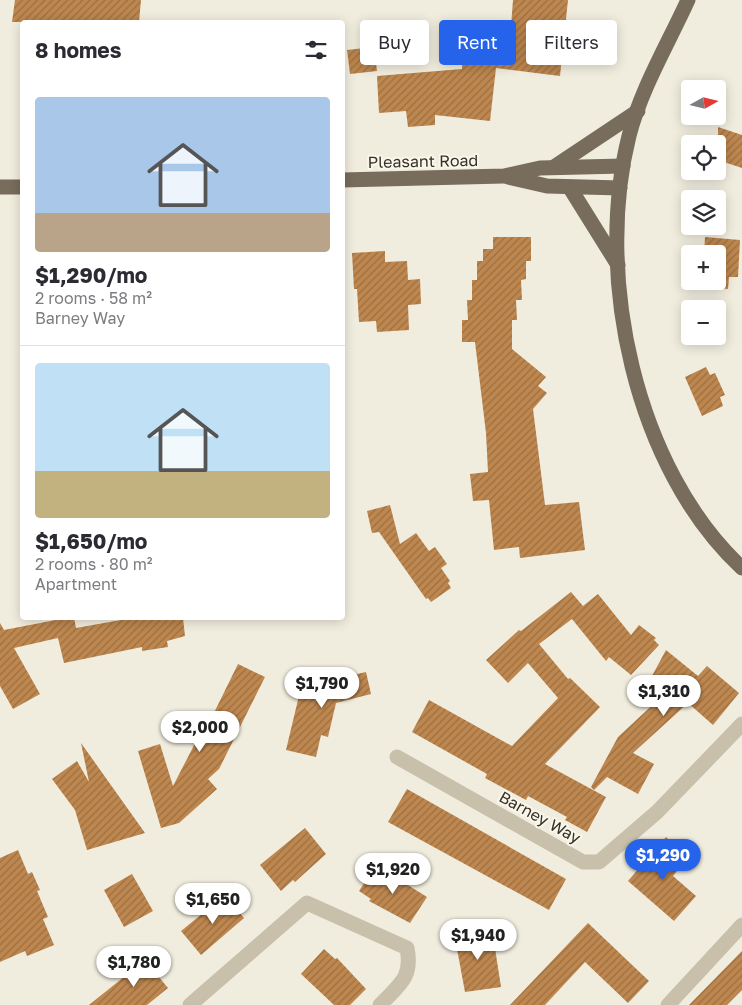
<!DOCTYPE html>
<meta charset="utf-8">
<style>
:root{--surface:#fff;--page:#f7f7f7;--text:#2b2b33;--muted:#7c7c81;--line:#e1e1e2;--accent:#2563eb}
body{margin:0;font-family:"Golos Text",sans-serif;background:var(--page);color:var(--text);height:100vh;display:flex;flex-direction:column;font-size:19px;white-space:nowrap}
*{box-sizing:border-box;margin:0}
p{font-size:16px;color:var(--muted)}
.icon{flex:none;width:28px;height:28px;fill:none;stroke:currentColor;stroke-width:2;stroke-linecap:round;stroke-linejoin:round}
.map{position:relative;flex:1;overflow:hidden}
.side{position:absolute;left:20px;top:20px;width:325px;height:600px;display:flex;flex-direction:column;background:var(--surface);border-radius:5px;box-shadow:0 2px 12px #0003}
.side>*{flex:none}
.banner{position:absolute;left:360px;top:20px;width:306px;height:45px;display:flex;gap:10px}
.needle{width:32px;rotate:82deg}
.buttons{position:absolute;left:681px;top:80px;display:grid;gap:10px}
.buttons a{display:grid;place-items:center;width:45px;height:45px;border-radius:5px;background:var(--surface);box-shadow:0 2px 12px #0003;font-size:25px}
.price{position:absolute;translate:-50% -42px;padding:0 11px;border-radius:18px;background:#fff;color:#222;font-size:16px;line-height:32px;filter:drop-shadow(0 1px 2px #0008)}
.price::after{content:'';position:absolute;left:50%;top:30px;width:15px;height:11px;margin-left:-8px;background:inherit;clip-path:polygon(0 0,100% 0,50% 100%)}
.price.current{background:var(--accent);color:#fff}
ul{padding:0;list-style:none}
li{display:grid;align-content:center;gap:10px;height:265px;padding:0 15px}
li+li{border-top:1px solid var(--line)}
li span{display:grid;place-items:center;height:155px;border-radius:5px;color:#555}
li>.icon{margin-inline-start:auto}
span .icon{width:90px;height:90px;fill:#fffc;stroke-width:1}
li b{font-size:21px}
h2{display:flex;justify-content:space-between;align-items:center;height:60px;padding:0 15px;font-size:21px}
.chip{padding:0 18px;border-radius:5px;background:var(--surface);box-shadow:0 2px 12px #0003;font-size:18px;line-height:45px}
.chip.current{background:var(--accent);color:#fff}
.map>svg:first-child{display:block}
.building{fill:url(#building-hatch)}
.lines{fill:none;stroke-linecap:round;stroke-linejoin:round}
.minor{stroke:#c9c0ab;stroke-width:15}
.major{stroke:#786c5c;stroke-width:15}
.labels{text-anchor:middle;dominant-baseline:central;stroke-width:4;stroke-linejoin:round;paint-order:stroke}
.street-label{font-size:16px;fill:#37312a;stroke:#f9f6ea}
</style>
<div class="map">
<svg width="742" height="1005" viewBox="0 0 742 1005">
<defs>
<pattern id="building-hatch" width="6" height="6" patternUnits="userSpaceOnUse" patternTransform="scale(1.25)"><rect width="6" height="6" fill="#be874f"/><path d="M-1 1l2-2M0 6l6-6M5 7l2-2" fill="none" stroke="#9b6f42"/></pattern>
</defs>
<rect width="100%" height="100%" fill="#f1edde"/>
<!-- building -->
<g class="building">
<path d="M15 0H141L139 22 89 20 88 22H12Z"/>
<path d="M513 0H568L560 76 496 68 490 121 435 115V125L408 127 406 111 379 113 377 76 462 69V65H468L471 35 510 39Z"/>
<path d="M374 47 377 71 350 74 347 50Z"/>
<path d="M718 127 742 135V168L718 160Z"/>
<path d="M493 237H531V261H526V279L521 280 522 300H516L517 320H512V349L546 377 538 386 547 393 533 409 545 505 579 502 585 550 520 558 519 547 494 550 489 500 473 501 470 474 488 472 486 433 475 342H462V320H468L467 300H472V280H477V261H483V249H493Z"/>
<path d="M705 237 740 240 738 277H729L728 289 701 287 702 281H718V254H704Z"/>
<path d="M385 251V262L407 261 408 280 420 279 421 304 408 305 409 330 377 332 376 321 359 322 357 289H354L352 253Z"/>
<path d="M706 367 710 375 715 373 725 395 720 397 723 406 702 416 685 377Z"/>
<path d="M390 505 400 544 416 533 429 551 435 547 447 564 441 568 450 581 448 583 451 588 431 602 428 598 426 599 379 532 372 533 367 511Z"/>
<path d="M571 592 583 606 598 594 631 635 639 625 656 638 654 640 659 645 631 675 609 657 606 661 572 619 539 644 568 679 570 678 600 707 545 764 606 797 587 832 565 820 567 817 528 796 526 800 485 778 487 774 412 732 429 700 512 746 558 698 528 663 508 683 486 660 519 630 521 631Z"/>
<path d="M66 618H74L76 628 132 618H183L185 636 167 641 168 647 142 651V647L64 663 58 638 14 648 40 694 13 709 0 686V623L4 630Z"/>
<path d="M666 650 698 676 707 666 739 693 713 725 688 703 633 753 654 764 638 794 607 777 594 790 591 787 618 737 660 698 646 687Z"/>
<path d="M238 664 265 677 219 769 208 779 217 789 179 823 161 828 138 751 160 744 173 786 205 724 208 725Z"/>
<path d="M313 672 340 678 366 672 371 694 336 703 328 737 321 735 316 757 286 750 302 683 310 685Z"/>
<path d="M81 743 145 833 87 850 75 810 52 779 77 761 89 782Z"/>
<path d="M407 789 566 879 549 910 388 822Z"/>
<path d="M305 828 326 854 295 882 293 880 281 891 260 865Z"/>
<path d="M666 837 682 852 672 864 678 870 673 876 696 896 674 921 628 881Z"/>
<path d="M18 850 28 874 32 872 40 890 37 891 48 917 43 919 54 945 27 956 25 951 0 962V858Z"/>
<path d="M376 865 427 897 410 923 369 901 371 899 359 891Z"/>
<path d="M132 874 153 911 124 927 104 890Z"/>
<path d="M225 895 244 918 201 955 181 931Z"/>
<path d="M588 923 649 981 628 1003 585 962 545 1005H510Z"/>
<path d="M492 929 501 987 465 992 457 949V935Z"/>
<path d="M324 949 335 959 337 958 366 989 350 1005H334L301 974Z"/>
<path d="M742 951V990L727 1005H689Z"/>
<path d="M145 960 168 988 147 1005H89Z"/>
</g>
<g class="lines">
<!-- minor -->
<g class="minor">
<path d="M397 757 583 862H599L657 812 742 724"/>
<path d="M190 1005 307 903 407 948C413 978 399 985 380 1005"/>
<path d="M668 1005 742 925"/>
</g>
<!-- major -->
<g class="major">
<path d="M688 0C668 44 641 89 629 136 594 275 635 469 742 568"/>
<path d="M554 167 638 111"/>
<path d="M508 177 547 186 620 188"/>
<path d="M342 180 504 176 540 168 623 166"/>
<path d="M0 187H22"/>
<path d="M570 188 618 265"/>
</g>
</g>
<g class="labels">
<!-- street labels -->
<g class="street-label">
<text transform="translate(423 161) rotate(-1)">Pleasant Road</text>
<text transform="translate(540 817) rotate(29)">Barney Way</text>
</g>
</g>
</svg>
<div class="buttons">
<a><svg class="needle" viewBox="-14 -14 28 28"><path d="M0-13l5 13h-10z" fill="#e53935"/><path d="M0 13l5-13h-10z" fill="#7c7c81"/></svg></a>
<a><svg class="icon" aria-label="locate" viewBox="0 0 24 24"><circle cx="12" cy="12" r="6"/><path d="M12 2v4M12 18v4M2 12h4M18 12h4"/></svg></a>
<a><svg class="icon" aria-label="layers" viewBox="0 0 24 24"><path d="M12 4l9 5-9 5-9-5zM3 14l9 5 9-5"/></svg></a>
<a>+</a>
<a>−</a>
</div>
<b class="price" style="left:322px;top:709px">$1,790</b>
<b class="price" style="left:664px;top:717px">$1,310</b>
<b class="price" style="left:200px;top:753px">$2,000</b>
<b class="price current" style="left:663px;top:881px">$1,290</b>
<b class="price" style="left:393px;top:895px">$1,920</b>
<b class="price" style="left:213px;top:925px">$1,650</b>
<b class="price" style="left:478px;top:961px">$1,940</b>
<b class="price" style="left:134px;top:988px">$1,780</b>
<div class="banner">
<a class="chip">Buy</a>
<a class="chip current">Rent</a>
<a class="chip">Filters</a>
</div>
<section class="side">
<h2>8 homes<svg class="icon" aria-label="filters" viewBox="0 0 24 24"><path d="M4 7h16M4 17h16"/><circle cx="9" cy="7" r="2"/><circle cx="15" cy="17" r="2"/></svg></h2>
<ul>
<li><span style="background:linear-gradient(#a9c7e8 75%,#b9a48a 0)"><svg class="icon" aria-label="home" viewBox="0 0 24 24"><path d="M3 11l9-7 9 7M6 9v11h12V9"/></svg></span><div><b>$1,290/mo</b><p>2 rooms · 58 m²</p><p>Barney Way</p></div></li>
<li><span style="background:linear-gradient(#bfe0f5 70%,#c2b280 0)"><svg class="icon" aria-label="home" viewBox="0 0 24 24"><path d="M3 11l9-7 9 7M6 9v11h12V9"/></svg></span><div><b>$1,650/mo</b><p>2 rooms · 80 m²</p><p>Apartment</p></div></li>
</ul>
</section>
</div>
